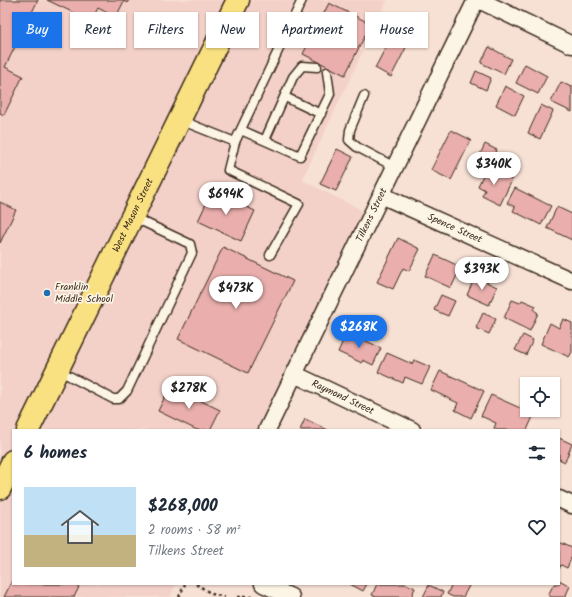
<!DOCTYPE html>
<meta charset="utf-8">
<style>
:root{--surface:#fff;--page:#f2f2f3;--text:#1f2937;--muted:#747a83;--accent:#1a73e8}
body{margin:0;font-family:Kalam,sans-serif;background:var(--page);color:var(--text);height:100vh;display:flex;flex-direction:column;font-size:15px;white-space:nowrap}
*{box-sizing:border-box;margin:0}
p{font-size:13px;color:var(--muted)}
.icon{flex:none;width:22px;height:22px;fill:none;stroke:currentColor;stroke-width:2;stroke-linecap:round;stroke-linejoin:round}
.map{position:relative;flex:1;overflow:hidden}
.drawer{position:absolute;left:12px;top:429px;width:548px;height:156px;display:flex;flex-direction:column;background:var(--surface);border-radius:0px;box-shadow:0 1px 3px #0004}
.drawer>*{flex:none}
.hud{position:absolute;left:12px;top:12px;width:548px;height:36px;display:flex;gap:8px}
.controls{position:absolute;left:520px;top:377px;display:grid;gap:8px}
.controls a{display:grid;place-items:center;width:40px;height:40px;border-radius:0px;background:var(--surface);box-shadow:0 1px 3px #0004;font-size:20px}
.price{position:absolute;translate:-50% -34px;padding:0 9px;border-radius:14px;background:#fff;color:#222;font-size:13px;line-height:26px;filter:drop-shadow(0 1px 2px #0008)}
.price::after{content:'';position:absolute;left:50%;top:24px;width:12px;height:9px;margin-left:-6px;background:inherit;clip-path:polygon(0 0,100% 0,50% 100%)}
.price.current{background:var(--accent);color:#fff}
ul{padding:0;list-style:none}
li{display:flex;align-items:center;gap:12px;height:100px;padding:0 12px}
li span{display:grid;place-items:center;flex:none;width:112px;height:80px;border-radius:0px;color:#555}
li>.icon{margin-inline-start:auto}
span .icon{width:48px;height:48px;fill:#fffc;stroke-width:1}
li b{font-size:17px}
h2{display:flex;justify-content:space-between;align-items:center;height:48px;padding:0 12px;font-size:17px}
.chip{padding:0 14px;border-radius:0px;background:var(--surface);box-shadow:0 1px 3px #0004;font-size:14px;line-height:36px}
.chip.current{background:var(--accent);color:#fff}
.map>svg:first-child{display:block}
.built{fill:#f3d1c8}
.building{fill:#eaafad;stroke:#3b2a1e}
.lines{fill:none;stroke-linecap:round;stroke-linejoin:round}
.lane-casing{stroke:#3b2a1e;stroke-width:11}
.street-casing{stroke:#3b2a1e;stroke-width:19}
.primary-casing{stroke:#3b2a1e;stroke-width:25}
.path{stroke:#3b2a1e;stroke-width:2.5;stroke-dasharray:3 3;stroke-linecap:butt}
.lane{stroke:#fcf5e5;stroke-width:8}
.street{stroke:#fcf5e5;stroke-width:16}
.primary{stroke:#f9e181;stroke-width:22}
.poi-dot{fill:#1f6fb2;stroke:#fcf5e5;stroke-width:1.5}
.labels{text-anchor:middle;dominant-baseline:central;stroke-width:3.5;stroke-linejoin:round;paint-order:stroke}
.street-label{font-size:10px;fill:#3b2a1e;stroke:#fcf5e5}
.poi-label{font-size:10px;fill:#3b2a1e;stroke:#fcf5e5;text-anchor:start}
</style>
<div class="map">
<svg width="572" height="597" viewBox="0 0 572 597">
<rect width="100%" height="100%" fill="#f7e0d4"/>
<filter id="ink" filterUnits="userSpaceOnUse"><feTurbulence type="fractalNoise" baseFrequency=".025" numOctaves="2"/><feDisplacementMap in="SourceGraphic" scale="8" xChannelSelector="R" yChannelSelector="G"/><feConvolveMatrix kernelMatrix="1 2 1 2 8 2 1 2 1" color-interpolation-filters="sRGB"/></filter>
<g filter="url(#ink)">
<!-- built -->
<path class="built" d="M0 0H387L302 180 371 215 267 430H13V584H176L170 597H0Z"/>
<!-- building -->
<g class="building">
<path d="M0 0H38L5 67 23 76 4 115 0 113Z"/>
<path d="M47 0H129L127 3 124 1 116 17 98 8 91 21Z"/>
<path d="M329 3 371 24 345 75 303 54Z"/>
<path d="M403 14 419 22 391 77 375 68Z"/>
<path d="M489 47 511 59 504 74 481 63Z"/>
<path d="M525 64 547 76 538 94 516 83Z"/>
<path d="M476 71 491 78 486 90 471 83Z"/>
<path d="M561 82 571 87 572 85V112L551 102Z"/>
<path d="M505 86 524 96 515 115 496 105Z"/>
<path d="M541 105 553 111 540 139 528 133Z"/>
<path d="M451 130 471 140 451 180 431 170Z"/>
<path d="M485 144 497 150 489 167 477 161Z"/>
<path d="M337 149 353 157 336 191 320 184Z"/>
<path d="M487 167 512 180 500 205 482 196 485 190 478 186Z"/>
<path d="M515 188 551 206 541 225 513 211 515 207 507 203Z"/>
<path d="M212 191 255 211 241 241 198 221Z"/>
<path d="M0 202 16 210 0 243Z"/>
<path d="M557 207 572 214V240L547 228Z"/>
<path d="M398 238 420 249 409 271 403 268 393 289 377 282Z"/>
<path d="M223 247 293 281 248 373 178 339Z"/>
<path d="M435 255 461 267 451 288 425 276Z"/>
<path d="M475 277 497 287 489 305 467 295Z"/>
<path d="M441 295 455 301 448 316 434 310Z"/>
<path d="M512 300 520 303 522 300 536 306 534 310 538 313 530 331 504 318Z"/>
<path d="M483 313 496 319 489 334 476 328Z"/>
<path d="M563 319 572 323V352L569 357 541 344 550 323 559 328Z"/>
<path d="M347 332 381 348 373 365 363 360 362 363 338 352Z"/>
<path d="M523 335 533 340 526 355 515 350Z"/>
<path d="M387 353 412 364 414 360 430 367 422 384 405 377 403 383 378 372Z"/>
<path d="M440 371 484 391 471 418 455 410 458 403 431 390Z"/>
<path d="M170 386 220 410 210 430H197L158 411Z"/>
<path d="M491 395 520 408 522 403 527 405V410H536L527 430H497L494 428 496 423 481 416Z"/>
<path d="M305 419 328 430H300Z"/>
<path d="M559 438 572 444 565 462 559 459Z"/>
<path d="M559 542 572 548V556L567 568 561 565 559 569Z"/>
<path d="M13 579V584H74L79 587 74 597H4Z"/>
<path d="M559 580 570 586 565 597H552L548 595 554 584H559Z"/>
<path d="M350 584H367L363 591Z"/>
<path d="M377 584H406L415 588 411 597H376L372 595Z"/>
<path d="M452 584H470L463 597H453L447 594Z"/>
<path d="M429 585 443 592 441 597H423Z"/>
</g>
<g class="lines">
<defs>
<g id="lane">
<path d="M364 96 350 130 349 140 357 147 395 167"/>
<path d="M285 97 321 114"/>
<path d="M180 120 235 142 302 0"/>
<path d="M241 130 300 156 330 94 327 72"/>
<path d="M265 140 293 77 302 66 317 67"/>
<path d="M235 142 228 170 299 204 270 255"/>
<path d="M58 370 113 399H119L127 391 192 253 190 244 133 217"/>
</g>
<g id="street">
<path d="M479 0 572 45"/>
<path id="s1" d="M381 195 572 281"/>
<path id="s2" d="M294 374 412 430"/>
<path id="s3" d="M267 430 476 0"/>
<path d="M559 499 572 505"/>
<path d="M263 584 291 597"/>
</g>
<g id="primary">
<path id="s4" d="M28 430 238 0"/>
<path d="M0 488 13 461"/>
</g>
</defs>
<!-- lane casing -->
<use href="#lane" class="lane-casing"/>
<!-- street casing -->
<use href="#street" class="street-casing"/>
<!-- primary casing -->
<use href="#primary" class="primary-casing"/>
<!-- path -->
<g class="path">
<path d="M196 584 212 594 225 597"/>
<path d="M179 597 185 584"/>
<path d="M237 597H254"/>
</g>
<!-- lane -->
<use href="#lane" class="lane"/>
<!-- street -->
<use href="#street" class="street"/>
<!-- primary -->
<use href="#primary" class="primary"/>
</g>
</g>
<!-- markers -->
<circle class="poi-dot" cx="47" cy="293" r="4"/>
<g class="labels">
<!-- street labels -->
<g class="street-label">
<text stroke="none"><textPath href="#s4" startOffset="239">West Mason Street</textPath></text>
<text stroke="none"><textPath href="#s3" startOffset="239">Tilkens Street</textPath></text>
<text stroke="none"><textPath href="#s1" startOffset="81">Spence Street</textPath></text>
<text stroke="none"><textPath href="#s2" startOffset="54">Raymond Street</textPath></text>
</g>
<!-- poi labels -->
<g class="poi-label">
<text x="55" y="287">Franklin<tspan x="55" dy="12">Middle School</tspan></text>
</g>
</g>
</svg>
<div class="controls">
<a><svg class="icon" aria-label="locate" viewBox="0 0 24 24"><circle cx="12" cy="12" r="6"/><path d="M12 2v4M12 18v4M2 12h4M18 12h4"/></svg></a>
</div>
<b class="price" style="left:494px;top:186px">$340K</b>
<b class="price" style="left:226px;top:216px">$694K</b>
<b class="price" style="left:482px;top:291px">$393K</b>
<b class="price" style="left:236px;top:310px">$473K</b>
<b class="price current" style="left:359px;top:349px">$268K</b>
<b class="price" style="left:189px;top:410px">$278K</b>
<div class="hud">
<a class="chip current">Buy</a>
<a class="chip">Rent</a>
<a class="chip">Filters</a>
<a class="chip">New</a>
<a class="chip">Apartment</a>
<a class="chip">House</a>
</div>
<section class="drawer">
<h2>6 homes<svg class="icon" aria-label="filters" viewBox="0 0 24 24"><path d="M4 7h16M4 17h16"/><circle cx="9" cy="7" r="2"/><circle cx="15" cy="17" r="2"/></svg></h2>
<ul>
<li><span style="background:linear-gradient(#bfe0f5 60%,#c2b280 0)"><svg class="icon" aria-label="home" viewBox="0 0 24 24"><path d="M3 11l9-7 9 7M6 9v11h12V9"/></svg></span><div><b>$268,000</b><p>2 rooms · 58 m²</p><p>Tilkens Street</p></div><svg class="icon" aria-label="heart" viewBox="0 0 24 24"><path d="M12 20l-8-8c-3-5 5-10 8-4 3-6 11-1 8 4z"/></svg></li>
</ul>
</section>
</div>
